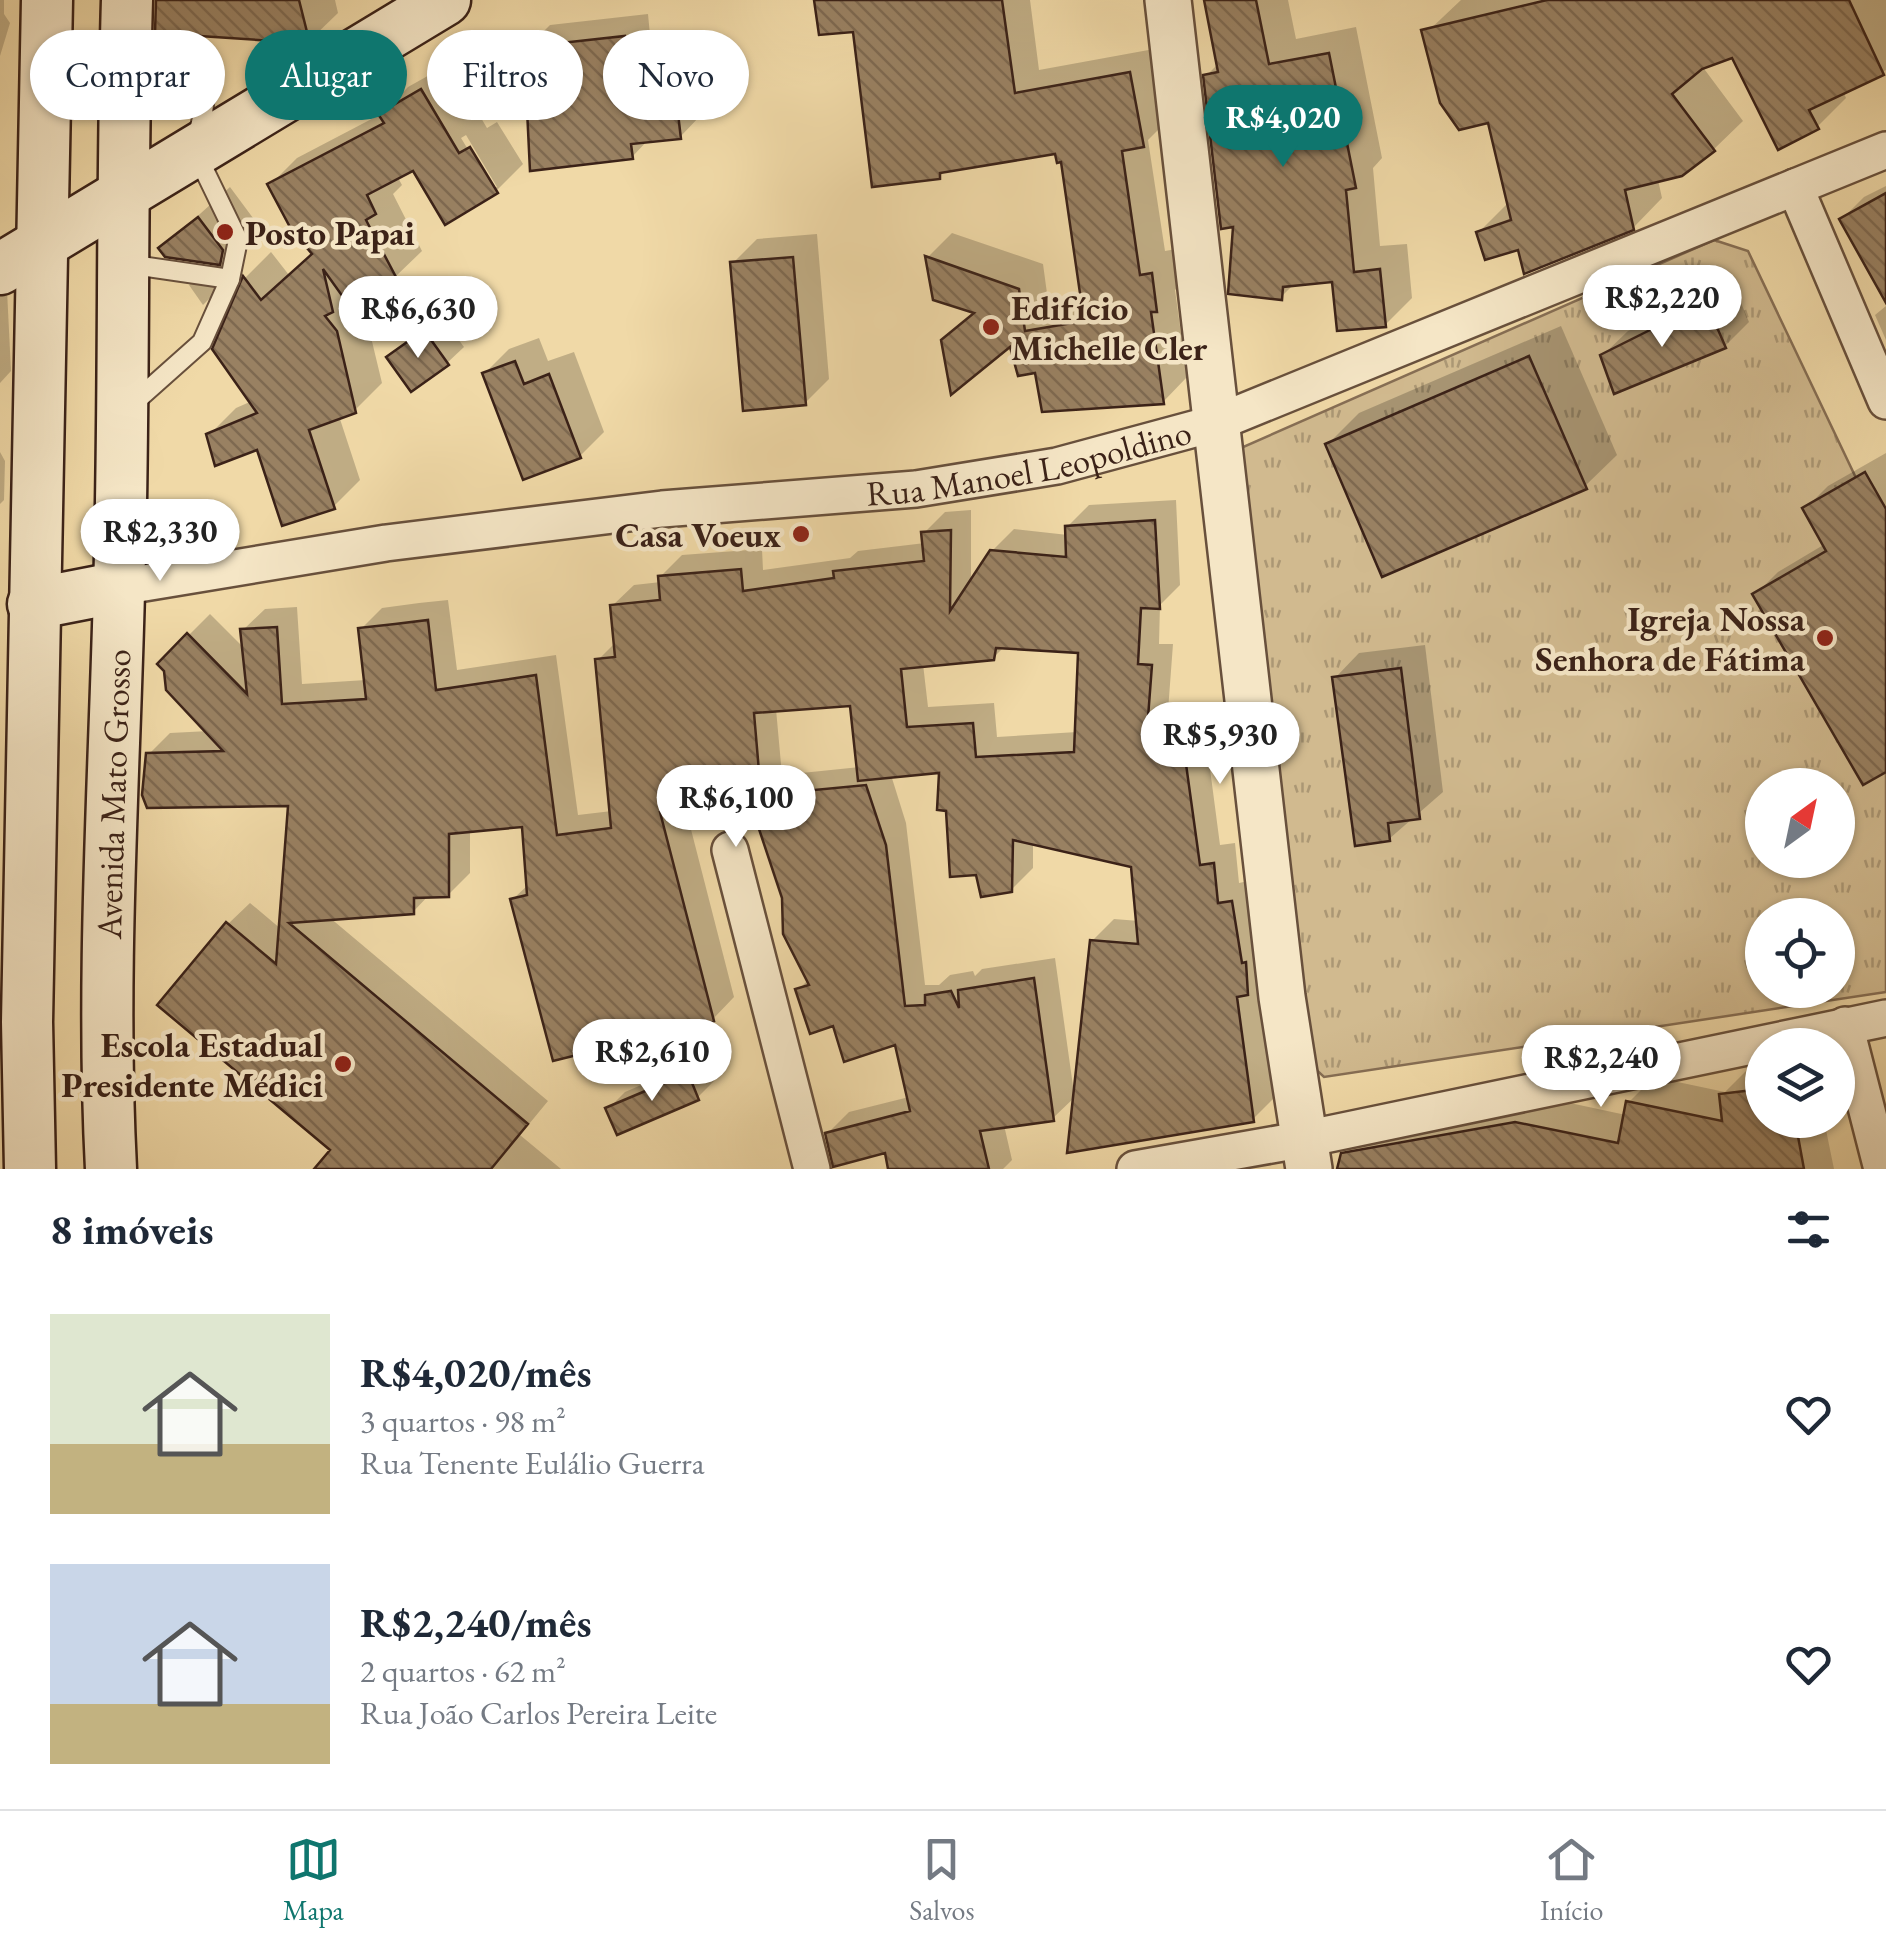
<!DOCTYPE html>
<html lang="pt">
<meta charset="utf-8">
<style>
:root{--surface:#fff;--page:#f6f6f7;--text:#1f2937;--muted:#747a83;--line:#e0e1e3;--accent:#0f766e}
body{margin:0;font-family:"EB Garamond",serif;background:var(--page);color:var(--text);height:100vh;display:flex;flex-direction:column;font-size:38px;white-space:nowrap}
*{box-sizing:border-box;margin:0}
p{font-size:32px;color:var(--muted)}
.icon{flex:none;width:55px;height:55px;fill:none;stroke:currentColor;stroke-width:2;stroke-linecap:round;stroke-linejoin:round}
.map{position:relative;height:1169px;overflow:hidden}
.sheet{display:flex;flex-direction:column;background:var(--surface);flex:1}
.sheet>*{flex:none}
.guide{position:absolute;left:30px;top:30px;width:1000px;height:90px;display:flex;gap:20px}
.needle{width:65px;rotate:33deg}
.fabs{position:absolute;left:1745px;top:768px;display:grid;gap:20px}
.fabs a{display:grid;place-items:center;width:110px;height:110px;border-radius:50%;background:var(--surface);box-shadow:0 2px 8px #0004;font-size:50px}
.price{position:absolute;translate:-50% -85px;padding:0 22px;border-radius:35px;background:#fff;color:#222;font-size:32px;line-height:65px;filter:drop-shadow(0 2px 5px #0008)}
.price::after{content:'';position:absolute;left:50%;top:60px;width:30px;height:22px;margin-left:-15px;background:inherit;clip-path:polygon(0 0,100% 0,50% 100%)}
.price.selected{background:var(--accent);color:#fff}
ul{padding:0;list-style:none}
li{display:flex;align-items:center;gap:30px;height:250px;padding:0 50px}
li span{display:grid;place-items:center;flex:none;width:280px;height:200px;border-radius:0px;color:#555}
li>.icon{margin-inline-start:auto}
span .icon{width:120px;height:120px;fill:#fffc;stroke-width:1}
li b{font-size:42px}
h2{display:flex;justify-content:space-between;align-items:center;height:120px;padding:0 50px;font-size:42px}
.pill{padding:0 35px;border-radius:45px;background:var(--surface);box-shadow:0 2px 8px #0004;font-size:35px;line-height:90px}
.pill.selected{background:var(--accent);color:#fff}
.menu{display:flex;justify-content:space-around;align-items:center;height:140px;border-top:2px solid var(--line);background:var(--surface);font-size:28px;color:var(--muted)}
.menu a{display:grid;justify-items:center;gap:5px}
.menu .selected{color:var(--accent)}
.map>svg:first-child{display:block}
.park{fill:url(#park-tufts);stroke:#866e54;stroke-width:2.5;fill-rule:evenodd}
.shadow{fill:#0003;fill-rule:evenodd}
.building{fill:url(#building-back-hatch);stroke:#3b2218;stroke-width:2.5;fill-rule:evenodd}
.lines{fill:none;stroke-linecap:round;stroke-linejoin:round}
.service-casing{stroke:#68503c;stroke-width:22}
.minor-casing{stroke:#68503c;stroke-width:40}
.tertiary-casing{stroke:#68503c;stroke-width:50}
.secondary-casing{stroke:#3b2218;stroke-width:55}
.service{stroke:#f5e6c6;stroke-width:18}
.minor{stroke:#f5e6c6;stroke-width:35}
.tertiary{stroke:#f5e6c6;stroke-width:45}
.secondary{stroke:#f5e6c6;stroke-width:50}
.poi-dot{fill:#8f2418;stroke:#f5e6c6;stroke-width:4}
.labels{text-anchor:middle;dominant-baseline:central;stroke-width:9;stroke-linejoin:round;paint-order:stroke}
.poi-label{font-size:35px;font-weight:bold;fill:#3b2218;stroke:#f5e6c6;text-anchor:end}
.street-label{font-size:35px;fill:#3b2218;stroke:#f5e6c6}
</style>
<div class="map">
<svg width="1886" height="1169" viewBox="0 0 1886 1169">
<defs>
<pattern id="park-tufts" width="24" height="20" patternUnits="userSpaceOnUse" patternTransform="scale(2.5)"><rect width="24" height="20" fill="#d1ba8f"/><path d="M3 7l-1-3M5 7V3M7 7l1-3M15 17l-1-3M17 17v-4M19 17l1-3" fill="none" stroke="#ab9774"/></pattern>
<pattern id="building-back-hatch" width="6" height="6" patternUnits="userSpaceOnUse" patternTransform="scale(2.5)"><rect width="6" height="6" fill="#998162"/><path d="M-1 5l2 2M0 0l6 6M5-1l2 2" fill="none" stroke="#7e6950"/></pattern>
</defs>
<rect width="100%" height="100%" fill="#f0d9a7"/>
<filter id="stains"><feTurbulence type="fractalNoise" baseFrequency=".002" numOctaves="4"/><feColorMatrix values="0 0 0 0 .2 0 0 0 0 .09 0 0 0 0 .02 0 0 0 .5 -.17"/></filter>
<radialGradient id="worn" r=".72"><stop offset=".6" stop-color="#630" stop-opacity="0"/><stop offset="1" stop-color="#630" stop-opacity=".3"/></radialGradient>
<!-- park -->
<path class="park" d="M1714 240 1748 251 1886 541V992L1324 1077 1293 1048 1234 451ZM1762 785H1838V860H1762ZM1762 915H1838V990H1762Z"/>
<!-- shadow -->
<g class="shadow">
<path d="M0 0H4V14L10 23 0 56Z"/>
<path d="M155 0H335L338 13 308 42 157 31Z"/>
<path d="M817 0H1030L1039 70 1154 49 1168 120 1148 140 1165 251 1176 249 1181 284 1175 290 1187 377 1163 402 1037 370 1012 343 944 341 976 311 928 257 952 233 1043 264 1049 308 1084 302 1063 160 1057 151 946 170 939 177 855 29Z"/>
<path d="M1206 0H1288L1296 39 1356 27 1382 158 1373 168 1380 246 1407 244 1412 298 1385 325 1334 279 1295 283 1281 297 1236 224 1206 76 1219 63Z"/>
<path d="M1461 0H1886V70L1843 91 1846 98 1817 127 1733 55 1702 66 1743 121 1713 150 1658 180 1662 198 1633 228 1520 246 1479 232 1509 202 1489 120 1425 34Z"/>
<path d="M648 14 655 88 699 83 702 114 680 137 649 139 632 157 527 48 550 25Z"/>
<path d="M449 64 487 128 497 122 523 164 496 191 414 168 397 176 402 185 393 194 422 251 395 277 357 296 363 304 382 383 355 410 339 416 360 480 333 507 259 446 209 435 236 408 252 401 215 348 245 278 271 252 289 275 314 252 270 185 297 158 383 113 408 87ZM466 135 497 187H491L461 138Z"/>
<path d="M1886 186V292L1842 219 1864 197Z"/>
<path d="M230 187 253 218 251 231 226 256 241 258 234 274 203 305 189 285 213 261 162 248Z"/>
<path d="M817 234 829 379 805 403 733 263 757 239Z"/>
<path d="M1734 286 1749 322 1725 346 1603 355 1628 331 1673 311 1682 301 1714 288 1717 293Z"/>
<path d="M7 290 11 371 0 383V294Z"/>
<path d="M1886 306V340L1875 315Z"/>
<path d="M441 316 464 347 447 363 389 358Z"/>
<path d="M1561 326 1617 455 1585 486 1328 444 1359 413Z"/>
<path d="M539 338 548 361 574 352 604 432 580 456 485 373 509 349Z"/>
<path d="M0 452 5 461 4 500 0 504Z"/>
<path d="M1886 453V769L1755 595 1778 572 1825 544 1805 509 1828 486Z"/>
<path d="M1176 500 1180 585 1160 605 1159 644H1173L1168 711 1202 708 1220 845 1235 843 1239 883 1253 880 1259 981 1274 1098 1253 1119 1076 1096 1053 1118 1004 1125 1012 1160 1003 1169H891L887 1150 827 1134 849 1112 909 1097 897 1042 835 1023 798 990 809 979 751 796 685 806 734 997 713 1019 513 899 529 884 525 825 470 830V873L448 895H429L413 912 329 917 548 1101 520 1135 561 1169H317L333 1150 228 924 250 903 281 929 291 804 149 754 170 733 209 731 160 664 210 614 245 649 243 630 265 609 297 607 302 684 366 680 361 629 382 608 419 603 448 600 457 670 556 655 578 815 612 811 598 660 616 642 612 606 634 585 661 582 660 577 682 555 762 549 763 570 850 558 858 551 925 543 924 533 945 512 971 510V584L992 551 1014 529 1068 535 1067 527 1089 505ZM1005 646 1081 651 1077 732 997 737 994 703 928 707 923 664 993 658ZM852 703 860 767 782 775 776 709ZM942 770 978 872 1011 890 1033 868V842L1133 865 1139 921 1114 919 1092 941 1074 1093 1055 958 982 969 975 976 973 971 950 975 939 985H925L906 823 891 775Z"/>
<path d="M1425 645 1443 792 1389 839 1335 678 1359 653Z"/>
<path d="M1838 1055 1847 1092 1838 1101Z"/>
<path d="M704 1058 714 1081 697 1098 608 1109 625 1092Z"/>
<path d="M1762 1068V1120H1824L1834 1169H1344L1343 1154 1369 1129 1542 1097 1626 1115 1629 1102 1654 1077 1725 1092 1747 1070Z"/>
</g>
<!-- building -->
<g class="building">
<path d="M156 0H299L310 44 276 52 273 41 155 33Z"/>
<path d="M814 0H1002L1015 93 1130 72 1144 147 1122 151 1140 275 1152 273 1157 312H1151L1164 404 1042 412 1035 373 1018 376 1010 347 951 395 941 340 974 313 933 300 925 256 1019 289 1025 331 1084 321 1061 162 1057 163 1055 154 940 173V179L872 187 853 32 819 35Z"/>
<path d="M1204 0H1256L1269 64 1329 53 1356 188 1346 190 1354 272 1380 269 1386 327 1337 331 1332 282 1283 287 1282 300 1228 294 1233 227 1221 229 1203 75 1218 72Z"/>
<path d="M1547 0H1849L1884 75 1809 110 1819 129 1778 150 1732 58 1702 69 1672 94 1715 151 1682 176 1625 190 1634 230 1524 274 1518 250 1485 260 1476 232 1511 220 1488 123 1459 130 1440 103 1421 30Z"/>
<path d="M625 36 633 110 677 105 681 139 631 144 633 159 530 171 524 47Z"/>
<path d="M421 89 459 153 470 147 498 193 445 225 413 171 367 195 376 214 366 220 397 279 348 304 323 269 333 312 325 316 337 331 356 413 309 430 335 509 282 526 257 450 215 466 206 434 257 413 212 349 243 276 261 300 312 254 291 229 267 184 384 123 378 114Z"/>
<path d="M1886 193V303L1839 219Z"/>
<path d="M198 217 223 250 220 265 165 257 158 248Z"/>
<path d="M793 257 806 405 743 411 730 262Z"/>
<path d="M1709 309 1726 348 1614 394 1600 355 1690 310 1692 316Z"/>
<path d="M424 330 449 365 411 392 386 357Z"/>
<path d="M1529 356 1587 489 1382 577 1325 444Z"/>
<path d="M515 361 524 384 549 374 581 458 523 480 482 373Z"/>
<path d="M1865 472 1886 509V772L1863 785 1752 594 1826 551 1802 508Z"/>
<path d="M1155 520 1160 609 1141 608 1138 664 1152 665 1147 731 1181 728 1200 865 1214 863 1218 903 1232 901 1242 963 1246 962 1248 995 1237 997 1254 1122 1067 1153 1090 940 1138 944 1131 867 1013 840 1012 892 981 897 976 875 950 877 946 811 937 810 939 773 858 781 850 706 754 713 761 795 866 785 886 845 905 1006 925 1005V995L951 991 959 1008 958 990 1034 978 1054 1121 980 1131 989 1169H888L885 1153 833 1167 825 1133 910 1111 895 1045 844 1062 833 1026 810 1034 795 989 809 985 783 934 782 898 749 799 660 812 714 1021 553 1061 510 899 527 895 522 827 449 834V897L414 898V914L289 923 528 1124 491 1169H314L330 1150 157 1005 226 922 276 964 288 806 147 808 142 795 146 753 223 751 166 690 164 671 157 664 187 633 247 694 240 629 277 627 282 704 366 699 358 628 395 624 428 620 436 690 536 675 557 835 611 828 595 659 615 657 610 605 660 600 658 576 741 569 743 591 834 578 833 571 924 561 921 532 951 530 950 611 990 550 1066 557 1065 526ZM996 648 1078 653 1074 752 976 757 973 723 907 727 901 669 994 660Z"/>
<path d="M1401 668 1420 819 1388 823 1390 841 1355 846 1332 677Z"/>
<path d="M688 1073 699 1100 617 1135 605 1108Z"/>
<path d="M1762 1089V1120H1795L1804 1169H1337L1341 1153 1515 1122 1618 1143 1626 1101 1722 1121 1719 1094Z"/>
</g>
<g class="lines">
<defs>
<g id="service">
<path d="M127 264 230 279"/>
<path d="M129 407 202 342 230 279 238 240 194 149C217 71 204 71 131 46"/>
</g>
<g id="minor">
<path d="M1795 187 1886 401"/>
<path id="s1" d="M120 587 386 543 662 509 916 489 1057 466 1216 423 1886 150"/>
<path d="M730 850 812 1169"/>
<path d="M1845 1025 1882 1169"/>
<path d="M1135 1169 1305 1139 1886 1018"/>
</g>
<path id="tertiary" d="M1168 0 1282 997 1309 1169"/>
<g id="secondary">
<path d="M0 269 445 0"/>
<path d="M33 604 120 587"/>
<path d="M30 1169 27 1022 47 0"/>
<path id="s2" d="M111 1169C101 977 114 785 119 592 125 395 121 197 127 0"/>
</g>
</defs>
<!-- service casing -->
<use href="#service" class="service-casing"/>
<!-- minor casing -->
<use href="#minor" class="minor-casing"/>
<!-- tertiary casing -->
<use href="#tertiary" class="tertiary-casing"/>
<!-- secondary casing -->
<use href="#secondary" class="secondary-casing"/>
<!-- service -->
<use href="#service" class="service"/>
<!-- minor -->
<use href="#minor" class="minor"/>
<!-- tertiary -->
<use href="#tertiary" class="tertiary"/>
<!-- secondary -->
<use href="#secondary" class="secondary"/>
</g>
<!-- markers -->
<g class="poi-dot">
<circle cx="225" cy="232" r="10"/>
<circle cx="991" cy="327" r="10"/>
<circle cx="801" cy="534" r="10"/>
<circle cx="1825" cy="638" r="10"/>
<circle cx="343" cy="1064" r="10"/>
</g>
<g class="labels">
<!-- poi labels -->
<g class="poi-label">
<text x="245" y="232" text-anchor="start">Posto Papai</text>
<text x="1011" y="307" text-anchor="start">Edifício<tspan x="1011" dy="40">Michelle Cler</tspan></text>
<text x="781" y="534">Casa Voeux</text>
<text x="1805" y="618">Igreja Nossa<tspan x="1805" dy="40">Senhora de Fátima</tspan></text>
<text x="323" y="1044">Escola Estadual<tspan x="323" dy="40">Presidente Médici</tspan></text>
</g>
<!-- street labels -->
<g class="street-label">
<text stroke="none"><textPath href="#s1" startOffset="918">Rua Manoel Leopoldino</textPath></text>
<text stroke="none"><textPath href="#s2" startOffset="375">Avenida Mato Grosso</textPath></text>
</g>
</g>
<rect width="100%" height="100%" filter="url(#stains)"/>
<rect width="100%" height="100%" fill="url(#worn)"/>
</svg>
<div class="fabs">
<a><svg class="needle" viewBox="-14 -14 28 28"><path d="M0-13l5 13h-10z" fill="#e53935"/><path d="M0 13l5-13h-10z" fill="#747a83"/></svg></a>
<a><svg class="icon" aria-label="locate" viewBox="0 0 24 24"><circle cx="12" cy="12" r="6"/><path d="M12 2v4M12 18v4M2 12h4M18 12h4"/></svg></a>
<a><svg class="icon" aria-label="layers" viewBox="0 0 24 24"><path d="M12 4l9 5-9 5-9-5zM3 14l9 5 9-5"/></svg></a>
</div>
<b class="price selected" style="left:1283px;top:170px">R$4,020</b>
<b class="price" style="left:1662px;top:350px">R$2,220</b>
<b class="price" style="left:418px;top:361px">R$6,630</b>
<b class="price" style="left:160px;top:584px">R$2,330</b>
<b class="price" style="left:1220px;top:787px">R$5,930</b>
<b class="price" style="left:736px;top:850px">R$6,100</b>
<b class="price" style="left:652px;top:1104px">R$2,610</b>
<b class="price" style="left:1601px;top:1110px">R$2,240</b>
<div class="guide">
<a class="pill">Comprar</a>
<a class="pill selected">Alugar</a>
<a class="pill">Filtros</a>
<a class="pill">Novo</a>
</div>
</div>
<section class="sheet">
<h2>8 imóveis<svg class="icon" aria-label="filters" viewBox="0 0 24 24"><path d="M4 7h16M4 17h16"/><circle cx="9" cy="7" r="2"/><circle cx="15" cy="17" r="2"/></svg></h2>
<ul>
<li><span style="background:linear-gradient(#dfe7d0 65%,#c2b280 0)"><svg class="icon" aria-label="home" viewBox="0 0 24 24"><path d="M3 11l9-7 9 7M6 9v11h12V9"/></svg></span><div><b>R$4,020/mês</b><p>3 quartos · 98 m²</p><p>Rua Tenente Eulálio Guerra</p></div><svg class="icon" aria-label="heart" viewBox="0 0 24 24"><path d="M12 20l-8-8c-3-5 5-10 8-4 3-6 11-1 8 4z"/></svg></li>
<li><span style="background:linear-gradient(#c9d6e8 70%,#c2b280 0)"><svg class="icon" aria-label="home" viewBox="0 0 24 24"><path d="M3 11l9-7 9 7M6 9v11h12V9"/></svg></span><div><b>R$2,240/mês</b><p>2 quartos · 62 m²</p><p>Rua João Carlos Pereira Leite</p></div><svg class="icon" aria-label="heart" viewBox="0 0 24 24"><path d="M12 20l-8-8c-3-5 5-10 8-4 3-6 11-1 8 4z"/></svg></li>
</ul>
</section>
<nav class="menu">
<a class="selected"><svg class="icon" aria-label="map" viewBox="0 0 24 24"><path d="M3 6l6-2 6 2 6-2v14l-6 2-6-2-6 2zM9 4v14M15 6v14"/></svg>Mapa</a>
<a><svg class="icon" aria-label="saved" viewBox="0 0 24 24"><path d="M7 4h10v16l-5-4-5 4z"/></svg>Salvos</a>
<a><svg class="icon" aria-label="home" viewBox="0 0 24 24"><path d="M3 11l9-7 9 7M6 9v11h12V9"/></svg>Início</a>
</nav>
